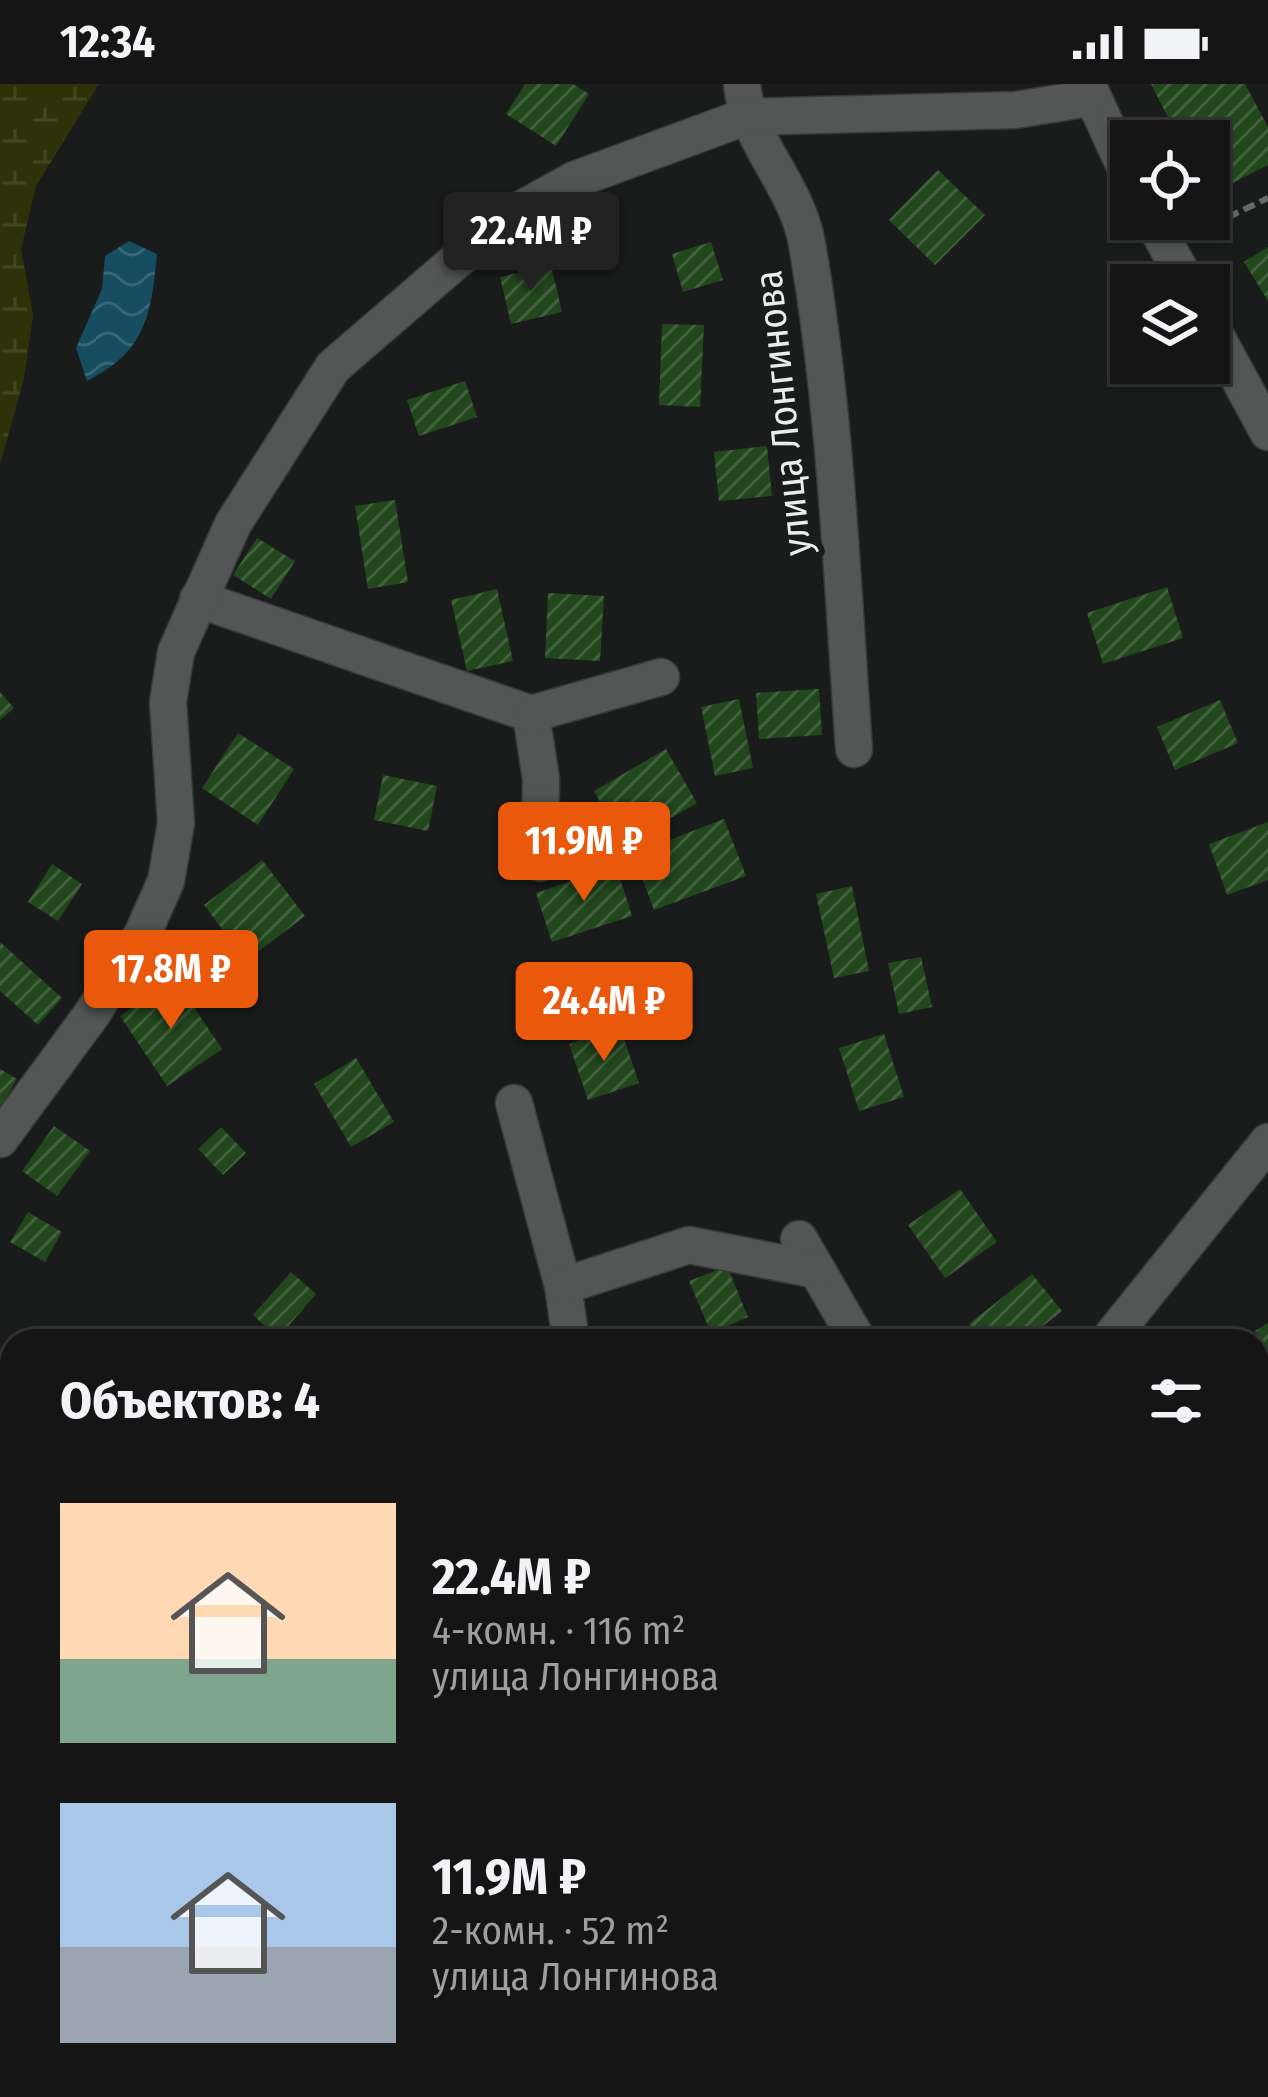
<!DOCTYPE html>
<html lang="ru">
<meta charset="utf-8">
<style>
:root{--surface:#141514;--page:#212222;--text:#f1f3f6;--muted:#9d9fa0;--line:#333434;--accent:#ea580c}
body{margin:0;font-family:"Fira Sans Condensed",sans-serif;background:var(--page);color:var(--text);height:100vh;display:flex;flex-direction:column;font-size:45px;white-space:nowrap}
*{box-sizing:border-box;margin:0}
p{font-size:39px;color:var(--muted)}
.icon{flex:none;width:66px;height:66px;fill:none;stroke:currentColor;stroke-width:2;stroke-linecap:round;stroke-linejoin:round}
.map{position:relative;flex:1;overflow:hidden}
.details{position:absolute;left:0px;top:1245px;width:1269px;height:768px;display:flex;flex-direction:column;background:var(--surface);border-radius:36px 36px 0 0;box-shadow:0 3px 9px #0004,0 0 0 3px var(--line)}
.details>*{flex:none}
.controls{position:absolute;left:1110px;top:36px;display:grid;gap:24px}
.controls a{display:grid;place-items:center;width:120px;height:120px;border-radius:0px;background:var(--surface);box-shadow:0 3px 9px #0004,0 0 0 3px var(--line);font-size:60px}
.price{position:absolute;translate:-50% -102px;padding:0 27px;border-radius:12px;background:var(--accent);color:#fff;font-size:39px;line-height:78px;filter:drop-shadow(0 3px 6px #0008)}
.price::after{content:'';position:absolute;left:50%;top:72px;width:36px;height:27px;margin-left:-18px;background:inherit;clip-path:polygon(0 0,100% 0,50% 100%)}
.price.selected{background:#222;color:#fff}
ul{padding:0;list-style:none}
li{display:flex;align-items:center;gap:36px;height:300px;padding:0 60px}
li span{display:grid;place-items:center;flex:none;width:336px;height:240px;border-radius:0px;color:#555}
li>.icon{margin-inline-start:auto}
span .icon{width:144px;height:144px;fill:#fffc;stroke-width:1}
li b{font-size:51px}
h2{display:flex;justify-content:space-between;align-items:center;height:144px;padding:0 60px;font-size:51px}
.status{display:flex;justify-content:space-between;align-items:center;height:84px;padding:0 60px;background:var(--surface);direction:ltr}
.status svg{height:33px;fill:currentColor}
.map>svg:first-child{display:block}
.wetland{fill:url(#wetland-marsh)}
.water{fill:url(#water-waves)}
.building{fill:url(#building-hatch)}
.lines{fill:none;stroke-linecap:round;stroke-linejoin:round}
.street-casing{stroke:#383a39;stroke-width:39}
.path{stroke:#676968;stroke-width:6;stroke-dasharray:12 6;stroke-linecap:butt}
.street{stroke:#535655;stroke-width:36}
.labels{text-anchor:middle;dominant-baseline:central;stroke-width:12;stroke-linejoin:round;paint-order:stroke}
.street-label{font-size:39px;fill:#ebedec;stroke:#1a1c1b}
</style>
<div class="status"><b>12:34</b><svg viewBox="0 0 49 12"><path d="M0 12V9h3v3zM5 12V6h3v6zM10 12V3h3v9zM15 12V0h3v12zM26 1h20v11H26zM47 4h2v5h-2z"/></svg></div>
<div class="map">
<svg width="1268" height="2013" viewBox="0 0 1268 2013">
<defs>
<pattern id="wetland-marsh" width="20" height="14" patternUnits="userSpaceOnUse" patternTransform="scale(3)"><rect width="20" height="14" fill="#2f3208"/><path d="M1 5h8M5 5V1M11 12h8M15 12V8" fill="none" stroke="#434620"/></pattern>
<pattern id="water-waves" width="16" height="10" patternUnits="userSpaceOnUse" patternTransform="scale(3)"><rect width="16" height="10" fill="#164d60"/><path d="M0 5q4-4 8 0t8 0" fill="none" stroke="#386777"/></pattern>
<pattern id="building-hatch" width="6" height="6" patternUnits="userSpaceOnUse" patternTransform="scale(3)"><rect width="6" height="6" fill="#22471d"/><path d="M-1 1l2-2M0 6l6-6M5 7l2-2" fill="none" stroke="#42623e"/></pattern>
</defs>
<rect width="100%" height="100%" fill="#1a1c1b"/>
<!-- wetland -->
<path class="wetland" d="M0 0H99L36 102 21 165 33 231 24 294 0 381Z"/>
<!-- water -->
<path class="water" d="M129 157 157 170C151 232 146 267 87 297L76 264 102 205 105 172Z"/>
<!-- building -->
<g class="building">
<path d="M525 0H573L589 10 556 62 506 30Z"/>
<path d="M1151 0H1245L1268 43V81L1209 111V57H1180Z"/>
<path d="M938 86 985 131 935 181 889 136Z"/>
<path d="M711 158 723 196 683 208 672 170Z"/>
<path d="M1268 163V217L1244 178Z"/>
<path d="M551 181 562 228 511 240 500 193Z"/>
<path d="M662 240 704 241 700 323 659 321Z"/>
<path d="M465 297 477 333 419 352 407 316Z"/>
<path d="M767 362 772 412 719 417 714 368Z"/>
<path d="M395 416 408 498 368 505 355 422Z"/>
<path d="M257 454 295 477 271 515 233 491Z"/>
<path d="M1167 503 1183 554 1103 580 1087 529Z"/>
<path d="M497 505 513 577 467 587 451 516Z"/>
<path d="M548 509 604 512 600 577 545 574Z"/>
<path d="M819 605 822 651 759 655 756 609Z"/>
<path d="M0 608 14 624 0 636Z"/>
<path d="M739 615 753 684 715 692 701 623Z"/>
<path d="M1220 616 1238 659 1175 686 1157 643Z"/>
<path d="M238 649 294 685 258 741 202 704Z"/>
<path d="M666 665 697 719 624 761 594 707Z"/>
<path d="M383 691 437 702 428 747 374 736Z"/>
<path d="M724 735 746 792 654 826 633 770Z"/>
<path d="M1268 738V796L1227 811 1209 760Z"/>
<path d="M262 776 305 832 246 877 204 821Z"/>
<path d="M52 780 82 800 58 837 28 818Z"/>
<path d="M616 782 632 832 552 858 536 809Z"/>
<path d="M852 802 869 887 834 894 816 810Z"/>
<path d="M0 858 62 914 38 941 0 907Z"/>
<path d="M921 873 932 923 899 930 888 879Z"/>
<path d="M175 895 222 965 167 1002 120 932Z"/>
<path d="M620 943 639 999 588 1016 569 960Z"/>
<path d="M884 950 904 1013 859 1027 839 964Z"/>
<path d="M356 974 394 1038 351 1063 314 1000Z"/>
<path d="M0 985 17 995 0 1025Z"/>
<path d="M54 1042 90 1067 57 1112 22 1087Z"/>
<path d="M221 1043 246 1069 223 1091 198 1065Z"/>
<path d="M960 1105 997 1158 945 1194 908 1141Z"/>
<path d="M28 1128 62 1148 45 1178 10 1158Z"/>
<path d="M727 1182 748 1233 711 1249 689 1197Z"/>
<path d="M291 1188 316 1210 278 1254 253 1231Z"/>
<path d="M1032 1190 1062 1227 1024 1257H983L969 1240Z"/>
<path d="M1268 1239V1268L1255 1247Z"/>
<path d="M43 1243 64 1257H34Z"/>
<path d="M0 1265 12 1272V1314L0 1307Z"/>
<path d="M1257 1374 1267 1400 1257 1403Z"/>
<path d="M1265 1661H1268V1692H1262Z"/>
<path d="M12 1823V1893L0 1898V1828Z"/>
<path d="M12 1944V1988L0 1969V1951Z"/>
<path d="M466 2001H507L511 2013H470Z"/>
<path d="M517 2001H560L562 2004 542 2013H522Z"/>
<path d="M1020 2001H1077L1086 2013H1029Z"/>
</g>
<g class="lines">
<defs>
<g id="street">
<path d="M742 0C747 58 797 101 807 160 836 327 842 497 854 665"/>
<path d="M1087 0 1131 96"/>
<path d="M1152 135 1188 201"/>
<path d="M1209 239 1268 348"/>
<path d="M198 515 531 630 541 695 540 779"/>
<path d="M531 630 661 593"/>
<path d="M514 1019 563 1202 571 1257"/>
<path d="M0 1055 92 930 142 851 166 797 176 739 168 618 176 568 233 440 333 283 507 133 574 96 745 33 1016 26 1089 14"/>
<path d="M799 1155 858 1257"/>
<path d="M563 1202 689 1161 817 1186"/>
<path d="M1108 1257 1268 1058"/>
<path d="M200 2013 237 2001"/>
<path d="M652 2013 662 2001"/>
</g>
</defs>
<!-- street casing -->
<use href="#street" class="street-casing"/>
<!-- path -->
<path class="path" d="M1195 149 1268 114"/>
<!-- street -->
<use href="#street" class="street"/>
</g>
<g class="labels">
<!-- street labels -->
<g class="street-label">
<text transform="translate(783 329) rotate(-96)">улица Лонгинова</text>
</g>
</g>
</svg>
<div class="controls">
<a><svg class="icon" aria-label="locate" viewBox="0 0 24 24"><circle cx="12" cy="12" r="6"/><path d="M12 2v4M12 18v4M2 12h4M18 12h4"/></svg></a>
<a><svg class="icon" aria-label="layers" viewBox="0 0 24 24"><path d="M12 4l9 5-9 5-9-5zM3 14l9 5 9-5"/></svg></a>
</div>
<b class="price selected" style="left:531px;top:210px">22.4M ₽</b>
<b class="price" style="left:584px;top:820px">11.9M ₽</b>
<b class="price" style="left:171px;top:948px">17.8M ₽</b>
<b class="price" style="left:604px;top:980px">24.4M ₽</b>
<section class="details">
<h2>Объектов: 4<svg class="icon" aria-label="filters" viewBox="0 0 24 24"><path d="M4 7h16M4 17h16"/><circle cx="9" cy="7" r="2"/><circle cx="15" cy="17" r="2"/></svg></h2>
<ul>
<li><span style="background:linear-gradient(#ffd9b3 65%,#7fa58c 0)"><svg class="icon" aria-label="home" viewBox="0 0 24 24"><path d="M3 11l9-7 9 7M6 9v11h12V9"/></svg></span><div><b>22.4M ₽</b><p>4-комн. · 116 m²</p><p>улица Лонгинова</p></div></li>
<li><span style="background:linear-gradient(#a9c7e8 60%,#9aa5b1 0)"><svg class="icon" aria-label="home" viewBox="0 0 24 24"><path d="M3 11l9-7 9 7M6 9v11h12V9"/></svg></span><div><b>11.9M ₽</b><p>2-комн. · 52 m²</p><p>улица Лонгинова</p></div></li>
</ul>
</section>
</div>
